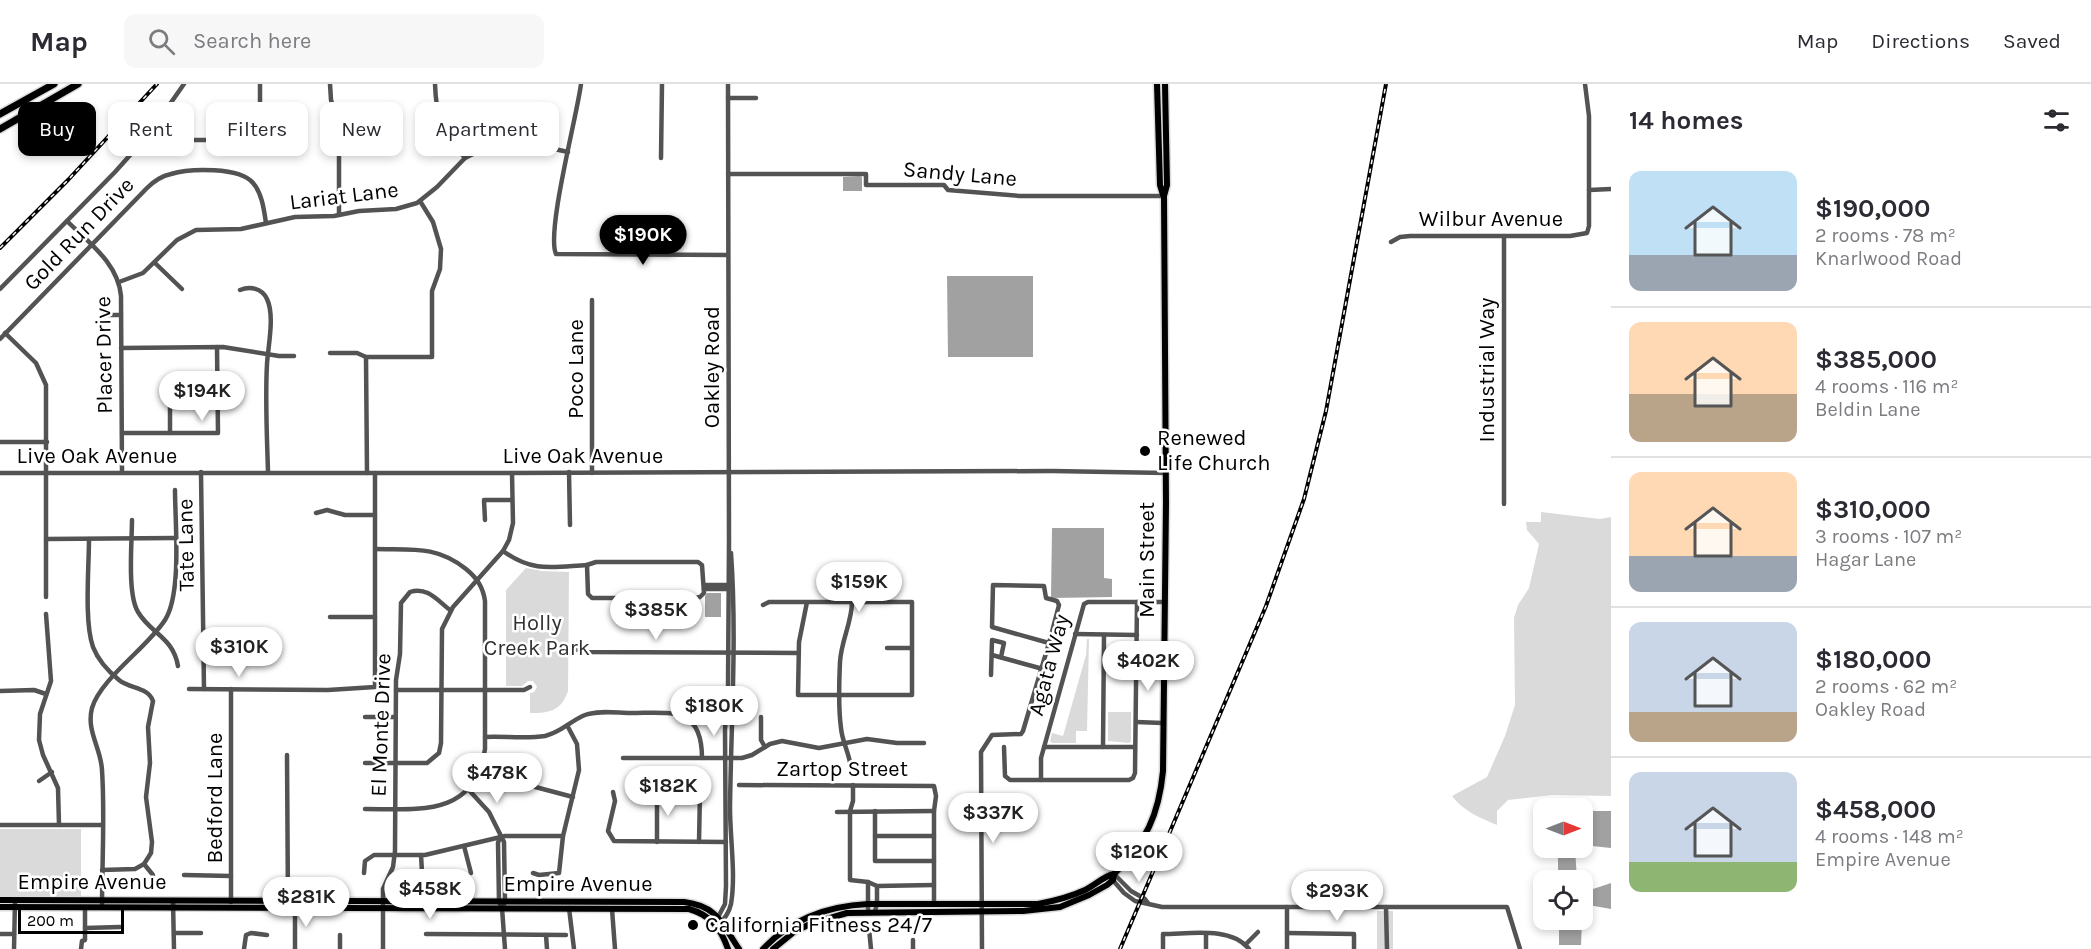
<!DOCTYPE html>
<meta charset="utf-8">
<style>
:root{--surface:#fff;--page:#f7f7f7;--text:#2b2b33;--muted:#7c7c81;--line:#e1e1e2;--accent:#000}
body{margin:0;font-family:Karla,sans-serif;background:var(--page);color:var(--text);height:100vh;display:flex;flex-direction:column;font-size:22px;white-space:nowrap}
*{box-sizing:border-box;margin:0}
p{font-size:20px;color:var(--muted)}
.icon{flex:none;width:33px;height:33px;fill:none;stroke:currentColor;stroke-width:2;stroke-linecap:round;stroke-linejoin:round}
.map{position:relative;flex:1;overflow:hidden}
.side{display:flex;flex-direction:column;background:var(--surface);width:480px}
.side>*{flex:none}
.guide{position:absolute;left:18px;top:18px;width:570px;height:54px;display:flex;gap:12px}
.needle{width:39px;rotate:90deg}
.controls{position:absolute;left:1533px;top:714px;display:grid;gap:12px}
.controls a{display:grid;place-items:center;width:60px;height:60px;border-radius:12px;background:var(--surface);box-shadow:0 3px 9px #0003;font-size:30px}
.scale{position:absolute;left:18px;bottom:15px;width:106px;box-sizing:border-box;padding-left:6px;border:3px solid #000;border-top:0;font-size:16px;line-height:21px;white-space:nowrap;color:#000;-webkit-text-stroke:4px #fff;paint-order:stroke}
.price{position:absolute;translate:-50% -51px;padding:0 14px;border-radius:21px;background:#fff;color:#222;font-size:20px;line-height:39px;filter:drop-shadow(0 2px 3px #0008)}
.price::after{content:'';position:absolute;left:50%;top:36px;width:18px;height:14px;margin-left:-9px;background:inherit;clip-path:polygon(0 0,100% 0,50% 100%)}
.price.current{background:var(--accent);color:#fff}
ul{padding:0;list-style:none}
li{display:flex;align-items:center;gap:18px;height:150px;padding:0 18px}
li+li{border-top:2px solid var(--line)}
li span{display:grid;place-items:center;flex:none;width:168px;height:120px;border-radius:12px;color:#555}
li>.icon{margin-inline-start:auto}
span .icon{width:72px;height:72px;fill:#fffc;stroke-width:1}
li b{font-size:26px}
h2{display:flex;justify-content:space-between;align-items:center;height:72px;padding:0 18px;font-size:26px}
.tag{padding:0 21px;border-radius:12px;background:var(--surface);box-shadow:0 3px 9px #0003;font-size:21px;line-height:54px}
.tag.current{background:var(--accent);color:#fff}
header{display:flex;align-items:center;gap:36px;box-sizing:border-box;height:84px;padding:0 30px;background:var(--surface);border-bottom:2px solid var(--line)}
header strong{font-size:28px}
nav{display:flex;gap:33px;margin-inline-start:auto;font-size:21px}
.search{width:420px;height:54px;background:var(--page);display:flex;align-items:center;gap:15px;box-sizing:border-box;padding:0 21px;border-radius:12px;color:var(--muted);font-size:22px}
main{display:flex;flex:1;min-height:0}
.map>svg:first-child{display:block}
.green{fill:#dadada}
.water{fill:#a1a1a1}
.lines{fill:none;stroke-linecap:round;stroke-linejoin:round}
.major-casing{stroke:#dbdbdb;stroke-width:9}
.highway-casing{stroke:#dbdbdb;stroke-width:10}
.minor{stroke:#535353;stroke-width:4.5}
.major{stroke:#000;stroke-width:6}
.highway{stroke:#000;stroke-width:7}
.rail-casing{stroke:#000;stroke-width:4}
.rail{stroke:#fff;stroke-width:1.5;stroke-dasharray:4.5;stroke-linecap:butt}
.poi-dot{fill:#000;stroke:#fff;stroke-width:2}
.labels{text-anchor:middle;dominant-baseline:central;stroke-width:5;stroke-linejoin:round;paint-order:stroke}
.street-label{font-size:22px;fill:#000;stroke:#fff}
.poi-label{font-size:22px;fill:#000;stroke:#fff;text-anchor:start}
.park-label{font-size:22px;fill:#313131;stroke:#fff}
</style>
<header>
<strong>Map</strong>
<div class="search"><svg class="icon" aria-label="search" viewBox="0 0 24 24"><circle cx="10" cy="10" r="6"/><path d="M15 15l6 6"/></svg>Search here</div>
<nav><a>Map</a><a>Directions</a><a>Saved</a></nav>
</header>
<main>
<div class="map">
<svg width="1611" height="865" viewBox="0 0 1611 865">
<rect width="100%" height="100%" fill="#fff"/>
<!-- green -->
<g class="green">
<path d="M1541 428 1600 435 1611 433V712L1552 711 1508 716 1497 727V741C1481 734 1464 728 1452 712L1487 693 1505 652 1515 621 1514 534 1518 521 1529 504 1539 460 1527 446 1526 438H1541Z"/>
<path d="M526 484 542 487 569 488 568 607C561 627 550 629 530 629V609L534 608 537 603 533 597H528L522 602H506V506Z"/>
<path d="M1087 555H1089L1087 647H1076V659H1052L1050 657 1052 649 1063 652 1086 571Z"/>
<path d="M1108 628H1131V657L1129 659 1108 657Z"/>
<rect x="0" y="745" width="81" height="68"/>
<rect x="1377" y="827" width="16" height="38"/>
</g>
<!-- water -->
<g class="water">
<path d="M860 92 862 93V107H843V93Z"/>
<path d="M1033 192V273H948L947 192Z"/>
<path d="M1052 444H1104V494L1112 495V513L1051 514Z"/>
<path d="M707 509H721V533H705V512Z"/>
<path d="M1590 727H1611V764L1592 762Z"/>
<path d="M1558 764H1575L1577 796H1558Z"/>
<path d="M1611 799V825L1583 820V804L1590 806Z"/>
<path d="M1559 836H1582L1581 861H1559Z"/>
</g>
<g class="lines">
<defs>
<g id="major">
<path d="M1157 0 1160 101 1163 111"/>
<path d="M1106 780 1116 778 1134 767"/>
<path d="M0 816 684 818C718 822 722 840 739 865"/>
<path d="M0 823 689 825C711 831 721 845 728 865"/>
<path d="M763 865C791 835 828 822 868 820H1038C1054 817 1070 813 1085 806 1095 801 1104 792 1114 790 1146 759 1159 730 1163 687L1166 419 1164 112 1167 101 1165 0"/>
<path d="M773 865 794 848 810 840 847 829 1023 827 1060 823 1089 811 1107 801 1113 796 1114 790"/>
</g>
<g id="highway">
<path d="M0 30 54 0"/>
<path d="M0 45 78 0"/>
</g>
</defs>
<!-- major casing -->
<use href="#major" class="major-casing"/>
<!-- highway casing -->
<use href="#highway" class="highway-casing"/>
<!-- minor -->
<g class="minor">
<path d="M260 0V21L264 28"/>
<path d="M330 0 331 16 339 40V131"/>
<path d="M435 0C436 35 443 48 465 74"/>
<path d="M581 0C577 32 546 148 556 170L728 171"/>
<path d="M728 14H756"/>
<path d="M149 50 159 56H215"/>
<path d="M661 74 662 0"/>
<path d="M728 90H866V101H944L948 106 1020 112H1164"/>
<path d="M1589 106 1611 105"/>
<path d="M67 137C89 159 118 179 121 212L122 388"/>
<path d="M1504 152V420"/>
<path d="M1391 158 1400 153 1410 152H1570L1587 149 1589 142V32L1585 0"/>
<path d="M155 179 182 205"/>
<path d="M119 198 143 189 177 156 196 146 241 145 295 133 334 132 359 127 396 125 417 119 437 103 465 74 491 61 523 58 568 68"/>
<path d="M0 205 115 88 149 50 184 0"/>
<path d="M240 206C250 202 262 204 267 215 275 232 268 262 267 280 265 316 267 352 268 388"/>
<path d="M592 216V389"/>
<path d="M101 234 107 231H121"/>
<path d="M5 249 36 279 46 301V513"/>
<path d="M0 255 147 104C154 97 162 92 171 90 190 84 240 83 253 99 262 109 264 126 266 139"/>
<path d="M121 264 223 263 279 272H294"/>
<path d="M330 269H357L366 273H432V207L440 185 441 165 433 138 420 117"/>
<path d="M366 273 367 389"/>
<path d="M170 313V349"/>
<path d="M122 349H218L217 263"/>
<path d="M0 358H47"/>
<path d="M201 388 204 605"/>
<path d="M569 388 570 441"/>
<path d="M0 389H485L1052 387 1166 389"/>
<path d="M316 429 327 426 345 431H375"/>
<path d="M132 436C132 458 127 510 138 528 151 550 173 553 178 582"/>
<path d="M485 436 484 416H512"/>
<path d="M46 455 175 454"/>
<path d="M89 455C89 483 84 538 93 563 98 576 108 587 119 596 130 605 148 603 153 617L148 643 150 679 146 713 152 758 151 769 144 780 135 785 102 786"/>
<path d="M503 467C533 489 553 483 587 481"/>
<path d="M596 478H698L702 481 704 509 700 513 696 514H592L588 510 587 481Z"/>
<path d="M704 501H731"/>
<path d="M704 505H729"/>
<path d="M763 521 769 518H912V611H798L799 558 807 518"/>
<path d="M46 530 51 597 40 630 39 656 43 671 58 704 59 741"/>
<path d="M330 533H375"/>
<path d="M1075 550 1137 551"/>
<path d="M887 564H912"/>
<path d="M575 565 583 568 798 569"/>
<path d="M992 571 1043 585"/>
<path d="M991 591 992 556 1004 559 1001 573"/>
<path d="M189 605 328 606 375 603V389"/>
<path d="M396 606H524L530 603"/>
<path d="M0 607 34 606 46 610"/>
<path d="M365 633H395"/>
<path d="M761 633V656L765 663"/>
<path d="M691 637 699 628"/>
<path d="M1136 638 1163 639"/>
<path d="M485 653C504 652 526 655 545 652 562 648 570 637 585 631 599 626 617 629 631 629 671 629 702 622 702 674"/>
<path d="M1004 663 1005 692 1010 696H1129L1133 694 1135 689 1137 518"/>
<path d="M1044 663H1135"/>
<path d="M1103 663 1104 551"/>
<path d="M287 671 288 824"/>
<path d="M623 674H742L752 671 770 660 782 657 819 664 867 655 897 659H924"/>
<path d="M365 679H427L439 669 441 659 442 545 453 523 503 467 509 456 513 439 512 389"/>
<path d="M851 685C850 670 842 658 841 644 838 622 839 599 840 578 841 557 852 538 852 518"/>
<path d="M1041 696V674L1084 520 1088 518H1165"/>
<path d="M39 697 52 688"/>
<path d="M524 700 573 713"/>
<path d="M739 701 934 702 936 712 934 727V820"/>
<path d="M853 701V717L850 727V796L868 798 877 802 934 801"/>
<path d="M467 704 489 728 504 758 505 818 502 824"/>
<path d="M613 708 615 717 608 747 614 757 726 758"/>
<path d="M365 725C417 725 475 734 485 665V517C483 503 477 494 466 485 436 461 411 466 375 465"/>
<path d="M875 727V777H934"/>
<path d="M837 728 934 727"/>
<path d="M0 741H102"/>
<path d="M875 752H934"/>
<path d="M500 753 498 759 499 818 502 824 505 865"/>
<path d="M657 758V708"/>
<path d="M699 758 700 708"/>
<path d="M464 762 471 789"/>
<path d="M421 771 422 788"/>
<path d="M144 780 153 791"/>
<path d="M364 789 365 777 374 771H425L505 752H563"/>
<path d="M533 789 539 791 559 789 563 752 579 686 577 660 568 643"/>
<path d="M1114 790 1131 807 1145 815 1148 819"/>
<path d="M184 791 231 792"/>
<path d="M1111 794 1124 809 1135 817 1162 823H1507L1520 865"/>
<path d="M868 798V828"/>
<path d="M173 817 174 865"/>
<path d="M231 818V605"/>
<path d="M102 823C102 777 105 731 102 686 101 664 86 647 92 624 101 594 147 564 165 536 182 510 175 438 175 406"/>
<path d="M1386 823 1387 865"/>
<path d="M569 824 574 865"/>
<path d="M612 825 615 865"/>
<path d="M875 827 877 820V802"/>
<path d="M717 835 725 820 726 802 725 646 728 602 729 457 728 0"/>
<path d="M717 843C724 836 729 829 731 820 736 791 730 754 730 724 731 639 737 554 731 469"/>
<path d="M85 844 120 843"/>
<path d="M869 844 871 865"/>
<path d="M174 849H201"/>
<path d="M1287 849 1354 850V865"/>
<path d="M0 850H14"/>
<path d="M426 850 566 851"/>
<path d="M546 851 547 865"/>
<path d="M1246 860 1258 848"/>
<path d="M14 865 15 816"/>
<path d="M81 865 82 857 85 856V823"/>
<path d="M244 865 246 851 251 849 267 851"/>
<path d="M295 865V817"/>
<path d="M340 865V851"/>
<path d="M383 865V805L393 783 395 767 396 596 400 570 401 519 410 508C427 502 438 517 450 526"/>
<path d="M913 865V856"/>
<path d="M982 865 981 668 992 651 1021 650 1023 647 1049 559 992 543 993 501 1044 502 1046 514 1057 517 1059 521 1049 559"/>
<path d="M1163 865V850C1189 850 1231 842 1249 865"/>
<path d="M1206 865V850"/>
<path d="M1287 865V823"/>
</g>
<!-- major -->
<use href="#major" class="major"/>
<!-- highway -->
<use href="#highway" class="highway"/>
<defs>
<g id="rail">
<path d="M0 164 68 96 157 0"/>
<path d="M1120 865 1266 522 1304 415 1326 327 1386 0"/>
</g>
</defs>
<!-- rail casing -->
<use href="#rail" class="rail-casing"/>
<!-- rail -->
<use href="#rail" class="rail"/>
</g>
<!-- markers -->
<g class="poi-dot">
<circle cx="1145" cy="367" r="6"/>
<circle cx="693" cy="841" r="6"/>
</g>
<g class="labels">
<!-- street labels -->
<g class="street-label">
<text transform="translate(960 90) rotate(5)">Sandy Lane</text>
<text transform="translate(344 112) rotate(-7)">Lariat Lane</text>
<text x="1491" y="135">Wilbur Avenue</text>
<text transform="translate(79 150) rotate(-46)">Gold Run Drive</text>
<text transform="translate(104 271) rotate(-91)">Placer Drive</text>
<text transform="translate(712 283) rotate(-90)">Oakley Road</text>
<text transform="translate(576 285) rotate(-90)">Poco Lane</text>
<text transform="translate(1487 286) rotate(-90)">Industrial Way</text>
<text x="97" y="372">Live Oak Avenue</text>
<text x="583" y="372">Live Oak Avenue</text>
<text transform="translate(186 461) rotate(-91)">Tate Lane</text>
<text transform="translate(1147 476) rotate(-90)">Main Street</text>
<text transform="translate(1049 581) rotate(-75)">Agata Way</text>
<text transform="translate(381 641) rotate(-88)">El Monte Drive</text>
<text x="842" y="685">Zartop Street</text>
<text transform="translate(215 714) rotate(-90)">Bedford Lane</text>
<text x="92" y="798">Empire Avenue</text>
<text x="578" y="800">Empire Avenue</text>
</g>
<!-- poi labels -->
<g class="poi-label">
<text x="1157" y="354">Renewed<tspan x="1157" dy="25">Life Church</tspan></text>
<text x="705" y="841">California Fitness 24/7</text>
</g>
<!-- park labels -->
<g class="park-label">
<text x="537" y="539">Holly<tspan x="537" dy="25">Creek Park</tspan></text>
</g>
</g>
</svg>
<div class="controls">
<a><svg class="needle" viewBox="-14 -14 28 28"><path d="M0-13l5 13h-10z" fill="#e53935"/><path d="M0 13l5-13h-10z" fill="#7c7c81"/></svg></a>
<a><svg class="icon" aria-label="locate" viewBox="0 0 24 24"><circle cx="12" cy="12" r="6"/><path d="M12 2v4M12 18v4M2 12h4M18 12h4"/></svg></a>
</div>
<div class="scale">200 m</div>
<b class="price current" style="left:643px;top:182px">$190K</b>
<b class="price" style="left:202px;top:338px">$194K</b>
<b class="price" style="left:859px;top:529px">$159K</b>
<b class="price" style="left:656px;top:557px">$385K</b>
<b class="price" style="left:239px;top:594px">$310K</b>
<b class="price" style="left:1148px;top:608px">$402K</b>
<b class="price" style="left:714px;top:653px">$180K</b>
<b class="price" style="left:497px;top:720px">$478K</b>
<b class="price" style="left:668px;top:733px">$182K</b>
<b class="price" style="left:993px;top:760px">$337K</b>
<b class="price" style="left:1139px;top:799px">$120K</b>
<b class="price" style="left:430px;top:836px">$458K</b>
<b class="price" style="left:1337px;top:838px">$293K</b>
<b class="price" style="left:306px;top:844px">$281K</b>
<div class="guide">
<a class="tag current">Buy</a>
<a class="tag">Rent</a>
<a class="tag">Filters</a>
<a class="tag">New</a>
<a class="tag">Apartment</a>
</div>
</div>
<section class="side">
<h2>14 homes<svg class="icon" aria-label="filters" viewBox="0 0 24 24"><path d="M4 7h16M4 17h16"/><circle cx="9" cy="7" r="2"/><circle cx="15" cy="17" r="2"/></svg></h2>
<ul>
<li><span style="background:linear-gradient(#bfe0f5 70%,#9aa5b1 0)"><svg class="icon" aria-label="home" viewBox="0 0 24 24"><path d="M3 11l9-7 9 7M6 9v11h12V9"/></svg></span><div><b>$190,000</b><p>2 rooms · 78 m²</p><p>Knarlwood Road</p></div></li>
<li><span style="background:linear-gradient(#ffd9b3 60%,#b9a48a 0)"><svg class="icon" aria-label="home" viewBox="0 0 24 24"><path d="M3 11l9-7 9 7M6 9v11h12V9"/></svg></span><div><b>$385,000</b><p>4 rooms · 116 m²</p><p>Beldin Lane</p></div></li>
<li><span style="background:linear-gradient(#ffd9b3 70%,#9aa5b1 0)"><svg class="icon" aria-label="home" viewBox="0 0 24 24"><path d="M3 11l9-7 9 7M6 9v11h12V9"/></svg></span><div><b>$310,000</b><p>3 rooms · 107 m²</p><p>Hagar Lane</p></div></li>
<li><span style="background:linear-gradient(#c9d6e8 75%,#b9a48a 0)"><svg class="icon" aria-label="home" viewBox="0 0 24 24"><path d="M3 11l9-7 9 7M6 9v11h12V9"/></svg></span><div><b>$180,000</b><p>2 rooms · 62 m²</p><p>Oakley Road</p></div></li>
<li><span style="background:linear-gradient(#c9d6e8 75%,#8fb573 0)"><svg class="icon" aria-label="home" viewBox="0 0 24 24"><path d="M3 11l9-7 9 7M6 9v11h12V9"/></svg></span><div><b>$458,000</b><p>4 rooms · 148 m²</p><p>Empire Avenue</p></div></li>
</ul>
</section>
</main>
